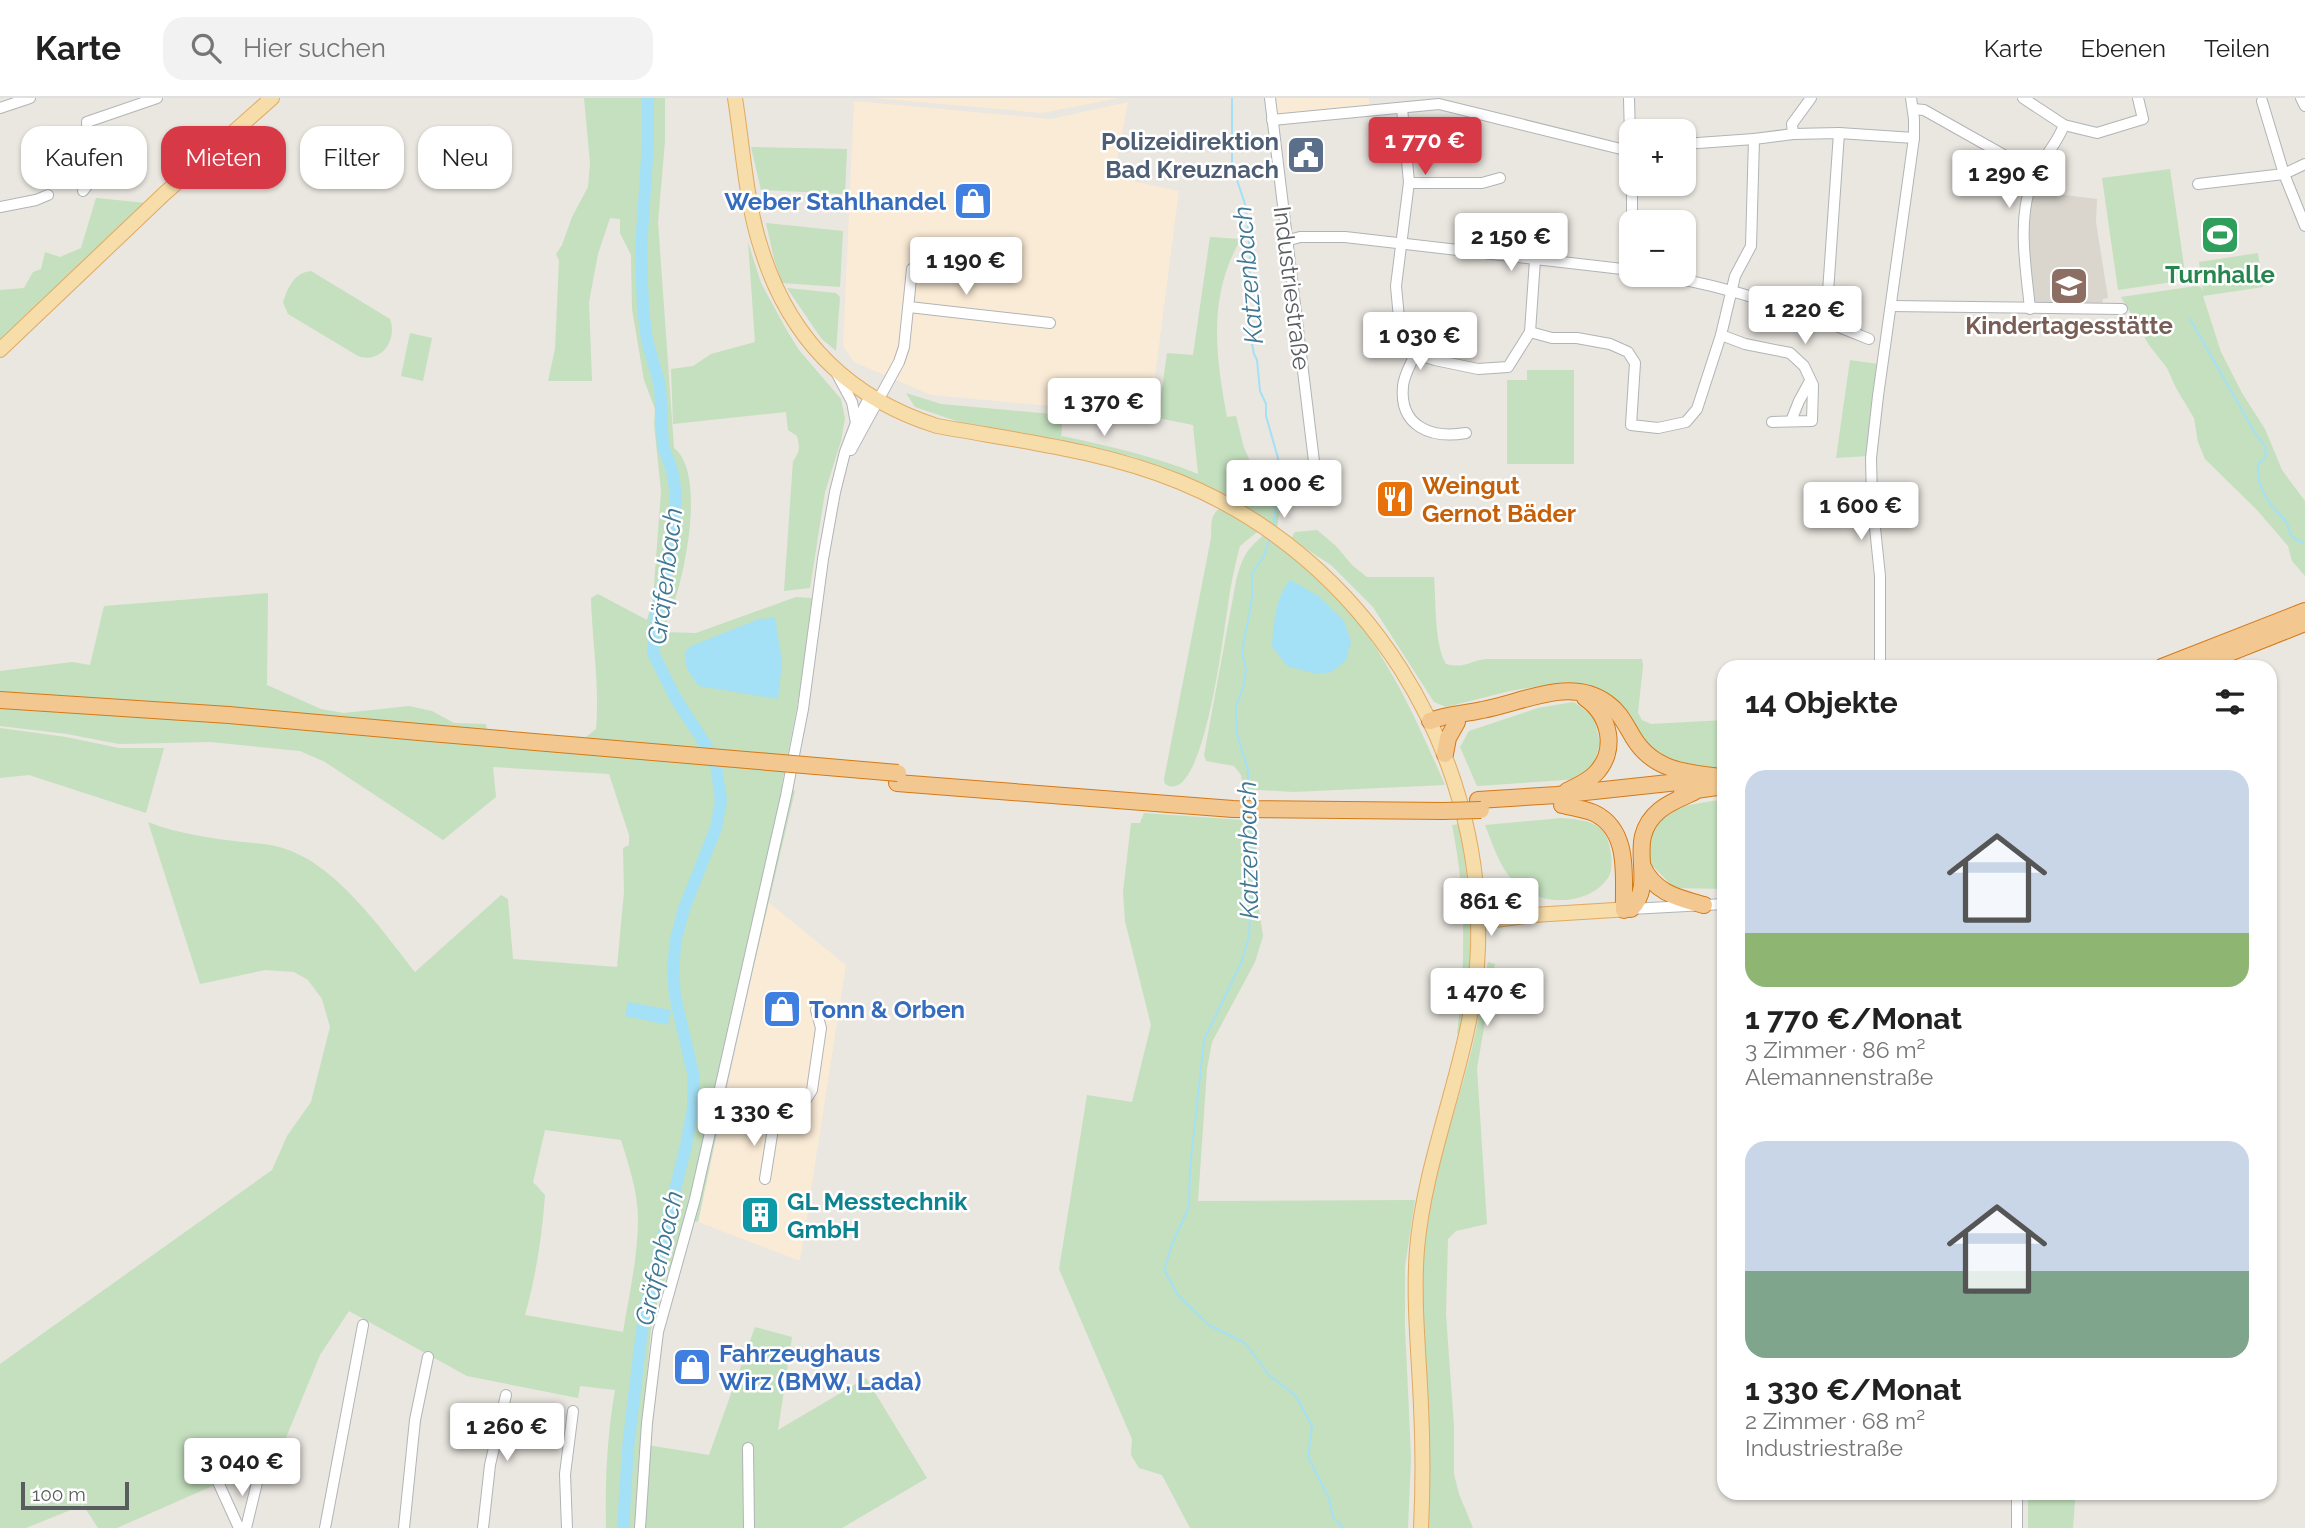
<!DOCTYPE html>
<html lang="de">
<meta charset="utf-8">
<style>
:root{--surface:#fff;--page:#f2f2f2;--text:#222;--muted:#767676;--line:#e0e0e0;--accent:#d73947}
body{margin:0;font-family:Raleway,sans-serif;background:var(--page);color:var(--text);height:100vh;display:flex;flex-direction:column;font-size:26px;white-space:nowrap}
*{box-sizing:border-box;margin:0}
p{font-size:23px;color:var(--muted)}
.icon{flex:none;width:38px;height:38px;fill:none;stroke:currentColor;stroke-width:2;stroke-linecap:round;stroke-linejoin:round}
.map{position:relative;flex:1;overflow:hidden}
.side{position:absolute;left:1717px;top:562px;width:560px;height:840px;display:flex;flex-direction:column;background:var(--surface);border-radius:21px;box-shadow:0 2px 5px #0004}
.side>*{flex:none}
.banner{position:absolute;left:21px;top:28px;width:665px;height:63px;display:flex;gap:14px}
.buttons{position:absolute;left:1619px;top:21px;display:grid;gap:14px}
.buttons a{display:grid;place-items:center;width:77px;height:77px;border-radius:14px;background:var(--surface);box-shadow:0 2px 5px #0004;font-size:35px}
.scale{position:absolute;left:21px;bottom:18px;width:108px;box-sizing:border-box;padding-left:7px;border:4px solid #595d60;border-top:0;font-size:19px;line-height:24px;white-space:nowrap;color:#595d60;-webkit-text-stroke:5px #fff;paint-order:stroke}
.price{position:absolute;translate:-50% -60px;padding:0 16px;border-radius:7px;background:#fff;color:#222;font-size:23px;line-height:46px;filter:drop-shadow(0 2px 4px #0008)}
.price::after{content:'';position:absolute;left:50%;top:42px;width:21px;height:16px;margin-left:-10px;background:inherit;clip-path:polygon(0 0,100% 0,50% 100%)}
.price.selected{background:var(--accent);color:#fff}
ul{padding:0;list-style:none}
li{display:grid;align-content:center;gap:14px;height:371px;padding:0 28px}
li span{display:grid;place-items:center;height:217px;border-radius:21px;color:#555}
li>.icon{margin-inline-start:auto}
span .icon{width:126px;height:126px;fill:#fffc;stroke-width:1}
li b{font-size:30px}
h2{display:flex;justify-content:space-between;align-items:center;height:84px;padding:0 28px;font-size:30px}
.chip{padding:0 24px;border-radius:21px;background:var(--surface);box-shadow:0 2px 5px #0004;font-size:24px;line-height:63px}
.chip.selected{background:var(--accent);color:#fff}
header{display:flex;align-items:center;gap:42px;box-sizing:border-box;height:98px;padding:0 35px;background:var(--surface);border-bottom:2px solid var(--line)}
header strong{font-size:33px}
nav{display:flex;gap:38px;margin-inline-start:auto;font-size:24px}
.search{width:490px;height:63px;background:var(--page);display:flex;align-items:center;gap:18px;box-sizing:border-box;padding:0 24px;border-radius:21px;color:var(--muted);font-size:26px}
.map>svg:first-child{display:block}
.commercial{fill:#faebd6}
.education{fill:#dad6ce}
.green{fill:#c4e0be;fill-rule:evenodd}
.water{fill:#a4e0f6}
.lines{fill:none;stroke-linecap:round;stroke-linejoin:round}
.stream{stroke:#a4e0f6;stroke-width:2}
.river{stroke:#a4e0f6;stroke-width:12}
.minor-casing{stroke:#b1b4b7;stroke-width:12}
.major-casing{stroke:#e2a961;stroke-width:16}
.highway-casing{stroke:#d57916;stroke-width:18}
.minor{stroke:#fff;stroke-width:10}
.major{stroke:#f6dda9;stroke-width:14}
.highway{stroke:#f2c890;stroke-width:16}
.highway-bridge-casing{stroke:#d57916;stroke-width:18;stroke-linecap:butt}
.highway-bridge{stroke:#f2c890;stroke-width:16}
.labels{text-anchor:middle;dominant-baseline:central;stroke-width:5;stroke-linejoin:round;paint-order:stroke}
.service-label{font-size:24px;font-weight:bold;fill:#4e5e75;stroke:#fff;text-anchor:end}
.shop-label{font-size:24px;font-weight:bold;fill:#366cbe;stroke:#fff;text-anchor:start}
.leisure-label{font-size:24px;font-weight:bold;fill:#27864d;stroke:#fff}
.street-label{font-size:24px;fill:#595d60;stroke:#fff}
.education-label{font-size:24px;font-weight:bold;fill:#785e54;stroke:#fff}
.food-label{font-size:24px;font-weight:bold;fill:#c56008;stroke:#fff;text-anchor:start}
.culture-label{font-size:24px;font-weight:bold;fill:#0d838f;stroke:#fff;text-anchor:start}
.water-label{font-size:26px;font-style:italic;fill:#3f7794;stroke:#fff}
</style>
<header>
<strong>Karte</strong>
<div class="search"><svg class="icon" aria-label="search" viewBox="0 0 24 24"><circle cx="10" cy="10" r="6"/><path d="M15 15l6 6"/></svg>Hier suchen</div>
<nav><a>Karte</a><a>Ebenen</a><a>Teilen</a></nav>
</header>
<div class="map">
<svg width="2305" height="1430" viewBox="0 0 2305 1430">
<rect width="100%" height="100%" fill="#eae6e0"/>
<!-- commercial -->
<g class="commercial">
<path d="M873 0H1119L1042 15Z"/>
<path d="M1276 0H1369V8L1277 18Z"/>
<path d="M854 3 1051 21 1128 4 1114 79 1179 93 1150 317 931 297 854 264 843 248Z"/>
<path d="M768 804 846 867 800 1163 698 1124Z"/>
</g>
<!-- education -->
<path class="education" d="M2031 93 2097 101 2096 124 2108 200 2103 201 2102 208 2034 206 2027 144Z"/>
<!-- green -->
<g class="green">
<path d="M584 0H665V43L658 124 674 350C703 373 688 455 679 488 675 503 668 519 663 534L696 535 796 499 812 500 803 577 782 686 795 693 737 939 698 1124 684 1121 670 1169 659 1197 651 1232 641 1346 709 1357 755 1229 792 1239 778 1332 866 1280 927 1380 842 1430H606C605 1383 607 1338 615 1292L580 1288 578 1300 467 1278 349 1213 320 1257 278 1359 117 1430H98L83 1407 26 1430H0V1266L272 1072 287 1038 311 1004 330 929 322 901 308 882 294 874 265 872 200 886 148 724C179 736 210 740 242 744 254 745 267 746 279 749 334 763 381 831 415 874L501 797 508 801 513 861 617 869 624 794 623 750 629 747V737L609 676 493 669 496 699 443 742 325 664 300 653 210 644 119 646 67 636 0 628V573L72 564 90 567 104 508 268 495 267 587 321 611 344 615 409 608 432 613 454 625 486 626 487 633 586 639 596 631C600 588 592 543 591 500L598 496 647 522 653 501 661 393 654 326 655 311 644 282 632 211 631 157 620 135V121L610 120 598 156 589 204 592 283H548L555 251 559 162 556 156 562 147 572 119 588 89 590 65ZM545 1032 621 1042C629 1068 638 1094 638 1121 638 1159 629 1197 623 1234L525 1217C536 1177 542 1139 545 1097L533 1084Z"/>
<path d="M751 49 847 51 845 96 761 92Z"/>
<path d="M2170 71 2186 182 2118 192 2102 80Z"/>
<path d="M96 100 146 105 0 242V192L24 190 33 174 41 171 45 154 60 159 81 150Z"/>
<path d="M766 125 843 133 840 189 782 185 774 161Z"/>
<path d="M1210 139 1240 141C1236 151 1230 161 1227 171 1210 220 1218 270 1227 319L1236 318 1244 350 1251 365 1270 383 1277 380 1285 382 1277 429 1238 404 1134 359 1061 343 974 329 915 309 906 295 941 306 1063 317 1061 340 1062 338C1109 348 1154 358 1198 376L1193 327 1158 320 1167 255 1193 257Z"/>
<path d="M748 144 761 185 786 231 799 252 841 301 845 320 841 343 825 394 810 490 784 493 793 363C800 354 800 349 797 338L788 332 786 314 673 326 671 271 693 268 711 256 755 244Z"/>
<path d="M2258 155 2263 189 2203 198 2221 254 2242 295 2265 331 2282 372 2305 403V478L2292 463 2288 448 2257 412 2205 361 2198 344 2194 320 2176 290 2167 270 2149 247 2121 199 2196 188 2201 189 2203 193 2199 164Z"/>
<path d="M311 173 390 221C398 243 380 266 358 258L288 216 283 204C288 189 294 175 311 173Z"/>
<path d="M787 190 836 195 840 199 836 253 821 240Z"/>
<path d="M410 235 432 240 423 283 401 278Z"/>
<path d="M1850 262 1878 266 1868 358 1836 360Z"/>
<path d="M1527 272H1574V366H1507V282H1527Z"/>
<path d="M1220 410 1257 434 1240 448 1238 455C1234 472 1230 490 1228 507 1224 529 1204 712 1165 686L1164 681 1211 440C1212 428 1209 418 1220 410Z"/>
<path d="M1317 432 1336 448 1352 467 1367 479H1434C1436 503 1434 546 1446 566 1465 571 1468 563 1486 561H1642L1643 568 1638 615 1642 622 1651 626 1724 622V670H1688L1650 654 1622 611 1602 592 1578 585 1564 584 1510 593 1446 609 1434 604 1373 509 1331 467 1291 441 1295 434Z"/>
<path d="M1264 437C1279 448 1297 458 1311 471 1376 531 1411 609 1445 687L1293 694 1243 691 1241 677 1234 668 1206 663 1204 657 1236 483C1242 461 1245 452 1264 437Z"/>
<path d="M1574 604 1594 619 1600 645 1594 666 1579 681 1477 688 1460 649 1469 633 1538 610Z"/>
<path d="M0 630 66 639 119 650H164L146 715 29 677 0 680Z"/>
<path d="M1724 701V791L1674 790 1647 762 1650 732 1678 709Z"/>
<path d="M1144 715 1256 723 1257 799 1263 838 1255 864 1212 944 1207 971 1198 1103 1415 1102 1405 1169V1229L1411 1359 1408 1430H1190L1162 1377 1139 1370 1131 1357 1132 1341 1059 1171 1087 997 1132 1004 1151 927 1125 823 1123 794 1131 725H1140Z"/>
<path d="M1562 720C1590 722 1608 725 1611 757 1612 763 1612 772 1609 778 1591 809 1537 809 1514 784 1499 768 1493 747 1485 727Z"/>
<path d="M1460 726 1471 814 1469 895 1460 937 1457 935C1466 867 1466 795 1452 727Z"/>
<path d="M1488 864 1495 866 1477 970 1487 1126 1456 1133 1448 1141 1446 1217 1454 1328V1376L1459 1396 1473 1430H1428C1434 1333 1415 1236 1425 1138 1431 1077 1455 1018 1470 958 1478 928 1482 896 1488 864Z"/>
<path d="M2028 1395 2066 1398 2075 1402 2073 1430H2028Z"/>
</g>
<!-- water -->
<g class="water">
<path d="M1290 482 1317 497 1344 523 1351 544 1346 562 1332 574 1317 576 1287 568 1272 548C1274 526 1275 500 1290 482Z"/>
<path d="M775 519 782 564 778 601 699 588C689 576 684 569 685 554L691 548 757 522Z"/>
<path d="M628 904 671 912 668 927 625 918Z"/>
</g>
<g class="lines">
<!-- stream -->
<g class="stream">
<path d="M1232 0V67L1246 109 1250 158 1248 226 1254 256 1257 262 1260 293 1266 306V318L1278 360 1279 382 1273 430"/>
<path d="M2190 221 2255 335 2265 348 2266 359 2258 366C2256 389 2268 405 2283 420 2294 431 2282 436 2303 445"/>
<path d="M1250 703 1248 672 1237 636 1236 608 1243 590 1246 572 1242 554 1252 501V475L1264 458 1269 442"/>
<path d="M1251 719 1252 789 1249 838 1242 863 1204 942 1190 1070 1189 1109 1173 1144 1164 1172 1178 1197 1209 1227 1245 1245 1269 1277 1296 1298 1312 1328 1308 1359 1329 1400 1333 1419 1343 1430"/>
</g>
<!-- river -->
<path class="river" d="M623 1430 628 1350 641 1240 646 1207 686 1048 693 1010V975L675 898 673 870 676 841 684 811 716 730 721 702 715 661 676 601 653 555 656 517 671 452 676 396 672 372 663 348 660 288 647 242 643 209 641 152 648 44V0"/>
<defs>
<g id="minor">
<path d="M1270 0 1316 380"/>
<path d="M1629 0 1631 79"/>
<path d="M2023 0 2064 27 2097 35 2143 21 2138 0"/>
<path d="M2301 0 2305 8"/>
<path d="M2262 3 2284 76 2305 128"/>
<path d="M0 10 30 0"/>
<path d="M1402 10 1409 84 1396 188 1400 231 1406 248 1415 256 1435 262 1478 271 1508 269 1530 234"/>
<path d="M1913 11 1924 12 2036 75"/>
<path d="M1272 22 1439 6 1629 53"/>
<path d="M1793 36 1792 26 1811 0"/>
<path d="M1684 46 1754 41 1793 36 1839 35 1914 40"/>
<path d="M1409 85H1482L1500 80"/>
<path d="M1632 86V124"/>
<path d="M2198 86 2284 76 2305 66"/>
<path d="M83 93 90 84 87 24 157 0"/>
<path d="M0 109 36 102 48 97"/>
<path d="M1286 143 1300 139H1345L1631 172"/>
<path d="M1630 172 1631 151"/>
<path d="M1658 177C1732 189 1800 213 1869 241"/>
<path d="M1891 208 2122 211"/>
<path d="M909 209 1050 225"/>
<path d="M2030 211C2026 169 2017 123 2032 83 2040 62 2057 47 2064 27"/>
<path d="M1826 223 1839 35"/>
<path d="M1530 234 1552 240H1577L1610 246 1628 254 1635 265 1631 327 1658 330 1686 324 1697 311 1721 237 1735 178 1751 148 1754 41"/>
<path d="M1530 234 1535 162"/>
<path d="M1721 237 1745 246 1790 255 1804 268 1813 287 1812 323 1772 324"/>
<path d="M1415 256C1411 266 1404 277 1403 288 1399 329 1432 341 1466 335"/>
<path d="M837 276 852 304 856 325"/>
<path d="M1791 323 1799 303 1810 283"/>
<path d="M851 352 899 264 904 249 912 171"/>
<path d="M1880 569V478L1872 401 1871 360 1878 298 1914 40V21L1911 0"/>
<path d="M1631 811 1724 806"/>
<path d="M713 1015 774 1024 800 1011 812 992 821 930 816 912"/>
<path d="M765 1081 774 1024"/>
<path d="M748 1350 749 1430"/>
<path d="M218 1384 239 1430"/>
<path d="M246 1430 261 1368"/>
<path d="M325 1430 363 1227"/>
<path d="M404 1430 415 1322 428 1259"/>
<path d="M483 1430 490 1367 506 1297"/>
<path d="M567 1430 565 1376 573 1313"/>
<path d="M640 1430 647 1325 658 1234 695 1101 786 698 803 611 823 461 835 394 845 354 856 325 870 298"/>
<path d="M2017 1430V1395"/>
</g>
<g id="major">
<path d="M735 0C743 50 746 106 762 153 790 241 849 300 937 328 1019 343 1102 352 1180 384 1365 460 1484 651 1478 849 1475 953 1426 1048 1417 1151 1413 1203 1419 1256 1421 1308 1423 1349 1423 1389 1421 1430"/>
<path d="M0 252 164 96 272 0"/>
<path d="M1478 819 1495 822 1533 817 1631 811"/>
</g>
<g id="highway">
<path d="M2199 567 2305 525"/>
<path d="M2162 569 2305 513"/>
<path d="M0 602 229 617 430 635"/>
<path d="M1430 623C1447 616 1465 616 1482 612 1522 605 1570 578 1607 605 1620 614 1625 626 1633 639 1653 673 1687 675 1722 679"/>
<path d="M1445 656 1448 640 1457 624"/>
<path d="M897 685 1233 711 1443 713"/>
<path d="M1567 693C1577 688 1587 684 1595 676 1618 653 1610 617 1585 600"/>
<path d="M1682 694 1724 688"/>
<path d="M1478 702 1557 697 1697 682"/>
<path d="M1562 707C1572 709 1584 711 1594 715 1631 733 1623 779 1624 812"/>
<path d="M1642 767C1654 795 1678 800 1704 807"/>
<path d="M1631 811C1659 782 1622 743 1660 712 1670 704 1683 699 1694 694"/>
</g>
</defs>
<!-- minor casing -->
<use href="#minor" class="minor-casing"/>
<!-- major casing -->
<use href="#major" class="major-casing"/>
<!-- highway casing -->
<use href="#highway" class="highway-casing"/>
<!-- minor -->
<use href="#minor" class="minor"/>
<!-- major -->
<use href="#major" class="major"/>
<!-- highway -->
<use href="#highway" class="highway"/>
<defs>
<g id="highway-bridge">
<path d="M430 635 898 675"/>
<path d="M1443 713 1481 712"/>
</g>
</defs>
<!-- highway-bridge casing -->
<use href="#highway-bridge" class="highway-bridge-casing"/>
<!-- highway-bridge -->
<use href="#highway-bridge" class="highway-bridge"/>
</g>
<!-- icons -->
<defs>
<symbol id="civic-square" viewBox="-11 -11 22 22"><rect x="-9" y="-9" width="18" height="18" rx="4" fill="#5c6f8a" stroke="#fff"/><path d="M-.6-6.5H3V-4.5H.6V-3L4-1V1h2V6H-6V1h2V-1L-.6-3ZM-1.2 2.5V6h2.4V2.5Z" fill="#fff"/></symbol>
<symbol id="shop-square" viewBox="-11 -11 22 22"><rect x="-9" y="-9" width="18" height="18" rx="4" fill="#3f7fe0" stroke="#fff"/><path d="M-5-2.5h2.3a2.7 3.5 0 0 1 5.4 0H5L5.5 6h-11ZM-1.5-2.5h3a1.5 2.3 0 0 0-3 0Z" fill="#fff"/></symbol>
<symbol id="stadium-square" viewBox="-11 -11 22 22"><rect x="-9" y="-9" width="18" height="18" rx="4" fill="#2e9e5b" stroke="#fff"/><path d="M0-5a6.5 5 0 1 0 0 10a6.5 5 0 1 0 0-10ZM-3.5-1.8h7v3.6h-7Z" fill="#fff"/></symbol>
<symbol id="school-square" viewBox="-11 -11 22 22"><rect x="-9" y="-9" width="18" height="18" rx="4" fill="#8d6e63" stroke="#fff"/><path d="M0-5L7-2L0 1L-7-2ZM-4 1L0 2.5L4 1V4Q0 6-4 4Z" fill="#fff"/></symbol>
<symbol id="restaurant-square" viewBox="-11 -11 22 22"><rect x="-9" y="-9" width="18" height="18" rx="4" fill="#e8710a" stroke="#fff"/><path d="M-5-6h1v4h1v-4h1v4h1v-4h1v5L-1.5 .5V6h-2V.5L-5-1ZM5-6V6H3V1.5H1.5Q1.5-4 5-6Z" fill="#fff"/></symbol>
<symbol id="building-square" viewBox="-11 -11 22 22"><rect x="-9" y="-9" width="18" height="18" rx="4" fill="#0f9aa8" stroke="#fff"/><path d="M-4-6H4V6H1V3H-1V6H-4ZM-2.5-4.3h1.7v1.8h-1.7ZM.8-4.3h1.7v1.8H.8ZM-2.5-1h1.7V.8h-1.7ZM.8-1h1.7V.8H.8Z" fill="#fff"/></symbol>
</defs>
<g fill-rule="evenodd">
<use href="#civic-square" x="1284" y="35" width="44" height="44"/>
<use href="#shop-square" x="951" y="81" width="44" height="44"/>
<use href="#stadium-square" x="2198" y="115" width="44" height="44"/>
<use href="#school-square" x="2047" y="166" width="44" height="44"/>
<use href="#restaurant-square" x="1373" y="379" width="44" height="44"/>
<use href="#shop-square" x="760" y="889" width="44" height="44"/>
<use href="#building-square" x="738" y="1095" width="44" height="44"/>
<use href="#shop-square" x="670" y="1247" width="44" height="44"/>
</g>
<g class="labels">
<!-- service labels -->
<g class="service-label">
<text x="1279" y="43">Polizeidirektion<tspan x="1279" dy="28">Bad Kreuznach</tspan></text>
</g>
<!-- shop labels -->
<g class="shop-label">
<text x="946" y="103" text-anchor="end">Weber Stahlhandel</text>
<text x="809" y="911">Tonn &amp; Orben</text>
<text x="719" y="1255">Fahrzeughaus<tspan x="719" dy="28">Wirz (BMW, Lada)</tspan></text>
</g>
<!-- leisure labels -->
<g class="leisure-label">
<text x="2220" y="176">Turnhalle</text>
</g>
<!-- street labels -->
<g class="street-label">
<text transform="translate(1292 190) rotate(83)">Industriestraße</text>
</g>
<!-- education labels -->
<g class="education-label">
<text x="2069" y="227">Kindertagesstätte</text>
</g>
<!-- food labels -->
<g class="food-label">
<text x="1422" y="387">Weingut<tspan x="1422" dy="28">Gernot Bäder</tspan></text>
</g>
<!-- culture labels -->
<g class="culture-label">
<text x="787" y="1103">GL Messtechnik<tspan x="787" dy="28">GmbH</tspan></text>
</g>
<!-- water labels -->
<g class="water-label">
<text transform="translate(1248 177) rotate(-95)">Katzenbach</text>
<text transform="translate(665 478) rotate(-83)">Gräfenbach</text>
<text transform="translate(1248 752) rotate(-91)">Katzenbach</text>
<text transform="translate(659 1160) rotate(-77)">Gräfenbach</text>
</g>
</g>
</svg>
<div class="buttons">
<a>+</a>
<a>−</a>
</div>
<div class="scale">100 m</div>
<b class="price selected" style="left:1425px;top:79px">1 770 €</b>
<b class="price" style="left:2009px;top:112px">1 290 €</b>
<b class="price" style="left:1511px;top:175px">2 150 €</b>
<b class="price" style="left:966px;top:199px">1 190 €</b>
<b class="price" style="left:1805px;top:248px">1 220 €</b>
<b class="price" style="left:1420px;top:274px">1 030 €</b>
<b class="price" style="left:1104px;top:340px">1 370 €</b>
<b class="price" style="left:1284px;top:422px">1 000 €</b>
<b class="price" style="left:1861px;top:444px">1 600 €</b>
<b class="price" style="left:1491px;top:840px">861 €</b>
<b class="price" style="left:1487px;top:930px">1 470 €</b>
<b class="price" style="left:754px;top:1050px">1 330 €</b>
<b class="price" style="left:507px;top:1365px">1 260 €</b>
<b class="price" style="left:242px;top:1400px">3 040 €</b>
<div class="banner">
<a class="chip">Kaufen</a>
<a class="chip selected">Mieten</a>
<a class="chip">Filter</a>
<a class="chip">Neu</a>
</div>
<section class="side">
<h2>14 Objekte<svg class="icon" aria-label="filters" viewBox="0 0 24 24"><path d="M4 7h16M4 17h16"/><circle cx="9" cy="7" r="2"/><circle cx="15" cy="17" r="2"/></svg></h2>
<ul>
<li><span style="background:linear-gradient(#c9d6e8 75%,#8fb573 0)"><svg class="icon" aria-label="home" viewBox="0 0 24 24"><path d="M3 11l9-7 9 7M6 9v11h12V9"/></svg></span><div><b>1 770 €/Monat</b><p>3 Zimmer · 86 m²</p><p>Alemannenstraße</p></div></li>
<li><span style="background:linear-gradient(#c9d6e8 60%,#7fa58c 0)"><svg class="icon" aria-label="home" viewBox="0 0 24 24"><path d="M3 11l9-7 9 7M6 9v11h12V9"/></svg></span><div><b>1 330 €/Monat</b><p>2 Zimmer · 68 m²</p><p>Industriestraße</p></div></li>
</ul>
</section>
</div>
